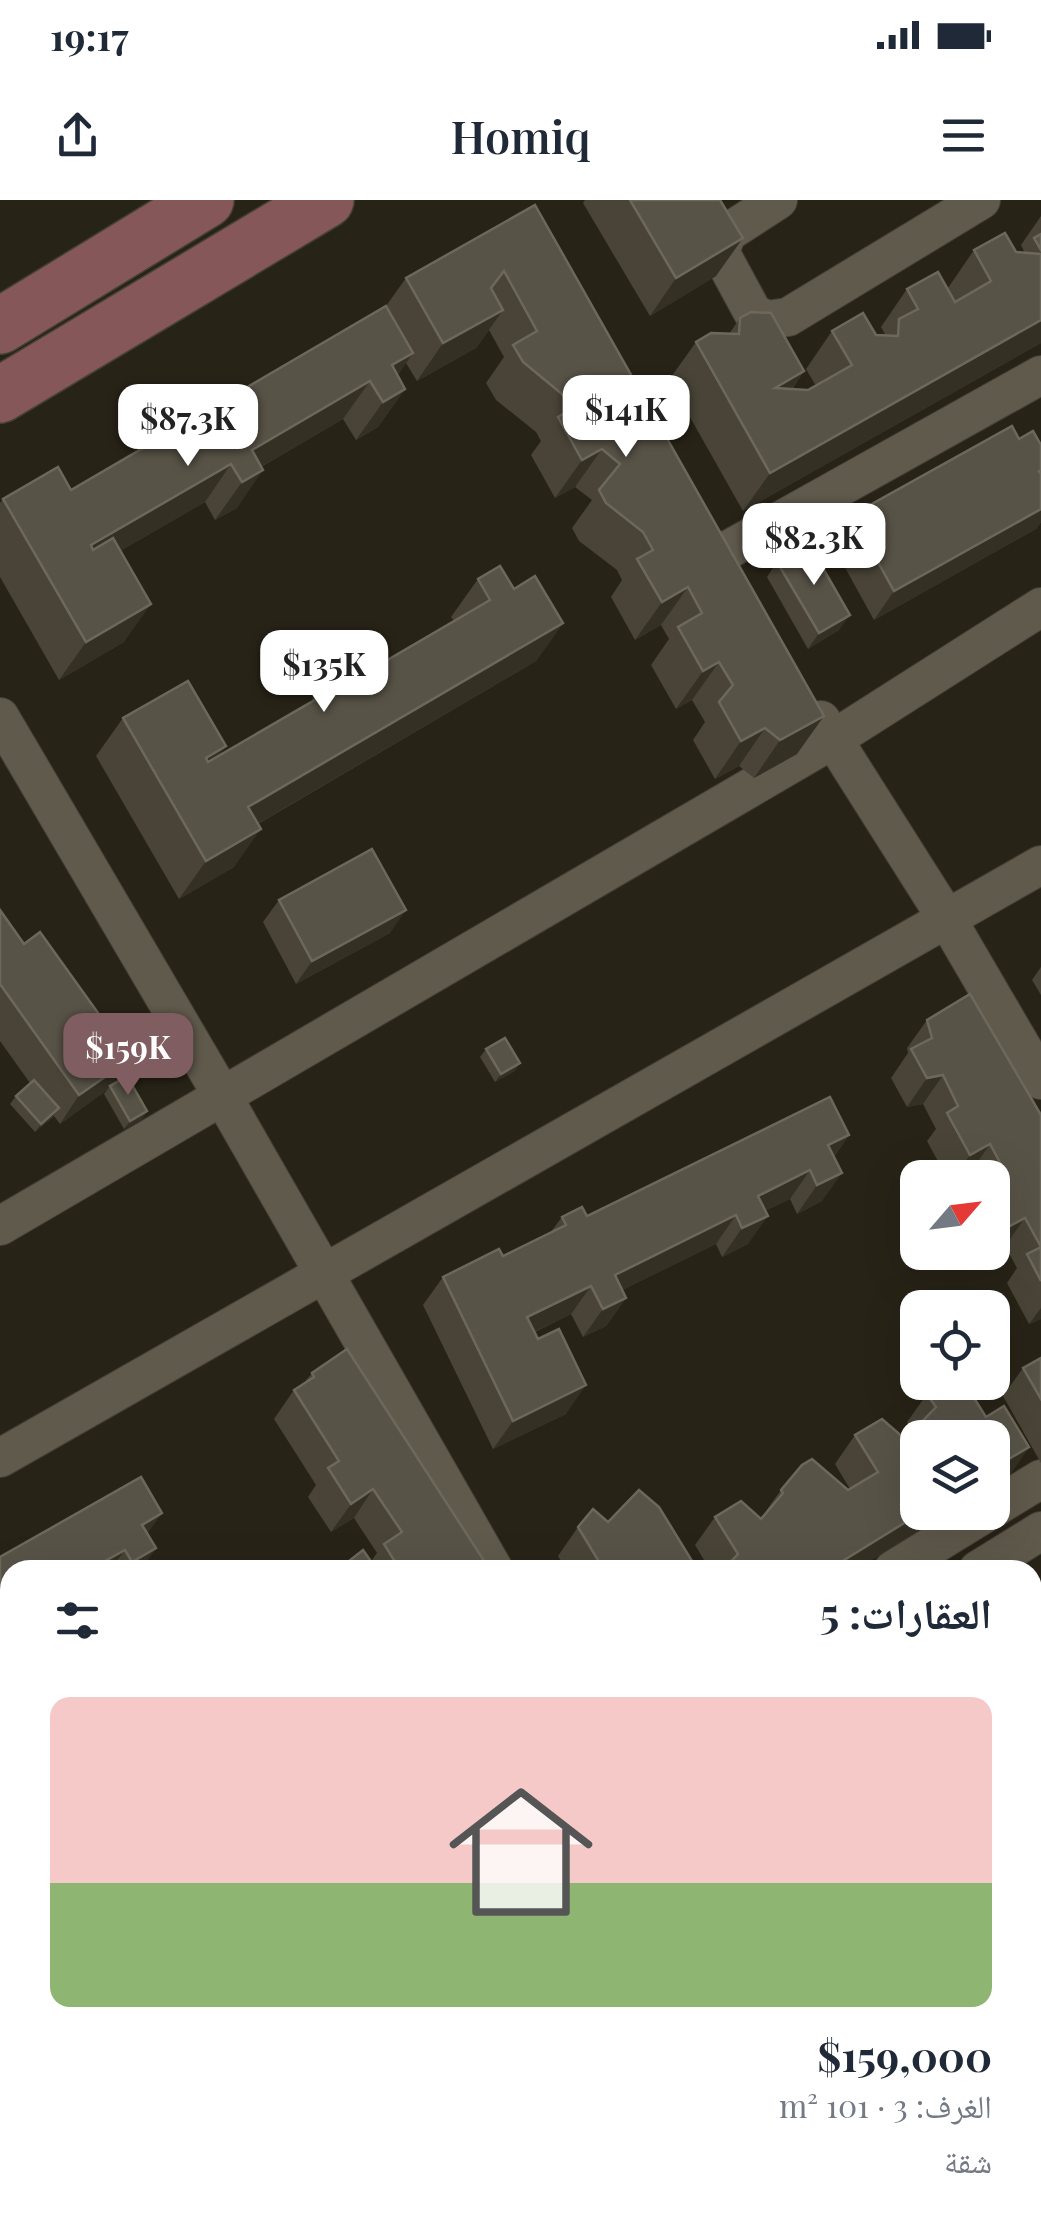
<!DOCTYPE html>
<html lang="ar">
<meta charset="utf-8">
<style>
:root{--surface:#fff;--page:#f6f6f7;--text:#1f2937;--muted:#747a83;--line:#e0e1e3;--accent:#7f5d60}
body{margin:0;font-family:"Playfair Display","Noto Naskh Arabic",serif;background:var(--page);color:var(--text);direction:rtl;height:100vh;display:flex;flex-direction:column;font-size:38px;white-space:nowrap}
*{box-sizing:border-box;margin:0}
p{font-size:32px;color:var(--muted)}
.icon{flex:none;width:55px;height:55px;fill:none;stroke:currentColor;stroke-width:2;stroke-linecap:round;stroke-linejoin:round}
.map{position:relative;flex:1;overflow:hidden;direction:ltr}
.sheet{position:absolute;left:0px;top:1360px;width:1042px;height:670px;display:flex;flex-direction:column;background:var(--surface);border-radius:30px 30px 0 0;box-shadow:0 10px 40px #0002;direction:rtl}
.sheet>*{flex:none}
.needle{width:65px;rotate:62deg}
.buttons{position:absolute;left:900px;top:960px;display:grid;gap:20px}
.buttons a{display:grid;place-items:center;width:110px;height:110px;border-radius:20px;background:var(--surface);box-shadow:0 10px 40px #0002;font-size:50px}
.price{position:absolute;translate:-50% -85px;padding:0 22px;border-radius:20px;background:#fff;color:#222;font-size:32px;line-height:65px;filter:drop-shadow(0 2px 5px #0008)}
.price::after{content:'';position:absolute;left:50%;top:60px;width:30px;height:22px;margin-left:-15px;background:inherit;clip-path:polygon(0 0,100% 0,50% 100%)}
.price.current{background:var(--accent);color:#fff}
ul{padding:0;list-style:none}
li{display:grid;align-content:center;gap:20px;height:530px;padding:0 50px}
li+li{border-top:2px solid var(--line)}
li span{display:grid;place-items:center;height:310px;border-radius:20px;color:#555}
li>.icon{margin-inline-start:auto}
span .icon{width:180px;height:180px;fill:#fffc;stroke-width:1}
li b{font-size:42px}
h2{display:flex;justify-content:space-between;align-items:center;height:120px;padding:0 50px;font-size:42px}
.status{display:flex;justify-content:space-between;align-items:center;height:70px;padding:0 50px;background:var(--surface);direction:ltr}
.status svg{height:28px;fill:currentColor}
header{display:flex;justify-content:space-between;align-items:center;height:130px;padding:0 50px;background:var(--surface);font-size:45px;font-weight:600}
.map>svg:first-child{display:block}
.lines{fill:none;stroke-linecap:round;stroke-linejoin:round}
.street-casing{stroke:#454037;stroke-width:40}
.secondary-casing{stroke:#454037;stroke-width:58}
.street{stroke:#605a4c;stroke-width:38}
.secondary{stroke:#865758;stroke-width:55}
.wall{fill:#494437}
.shaded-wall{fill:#353024}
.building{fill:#585347;stroke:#6c685c;stroke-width:2.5}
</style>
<div class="status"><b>19:17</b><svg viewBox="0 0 49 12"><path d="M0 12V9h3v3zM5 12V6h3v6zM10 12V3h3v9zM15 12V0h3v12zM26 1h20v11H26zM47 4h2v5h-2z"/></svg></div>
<header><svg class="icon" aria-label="menu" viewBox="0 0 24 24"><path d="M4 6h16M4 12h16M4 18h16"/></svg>Homiq<svg class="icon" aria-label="share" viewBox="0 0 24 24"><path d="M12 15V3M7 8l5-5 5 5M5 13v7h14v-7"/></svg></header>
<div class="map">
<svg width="1041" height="2030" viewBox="0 0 1041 2030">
<rect width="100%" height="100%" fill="#282317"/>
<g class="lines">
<defs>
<g id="street">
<path d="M778 0 727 33 720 52 753 113 767 120 788 117 981 0"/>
<path d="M726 351 1041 175"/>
<path d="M0 517 223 897 494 1370"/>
<path d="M821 520 947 719 1041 880"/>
<path d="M0 1026 832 540 1041 407"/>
<path d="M0 1258 1041 665"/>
<path d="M992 1309 1041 1279"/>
<path d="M893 1370 987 1312"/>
<path d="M978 1370 1041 1331"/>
<path d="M0 1896 10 1890"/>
<path d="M0 1947 10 1941"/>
<path d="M1032 1957 1041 1952"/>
<path d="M865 2020 871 2030"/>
<path d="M906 2030 923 2020"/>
</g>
<g id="secondary">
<path d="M0 126 206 0"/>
<path d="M0 195 326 0"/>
</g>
</defs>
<!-- street casing -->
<use href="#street" class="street-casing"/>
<!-- secondary casing -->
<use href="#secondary" class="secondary-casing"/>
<!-- street -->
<use href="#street" class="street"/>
<!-- secondary -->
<use href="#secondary" class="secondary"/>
</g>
<!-- wall -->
<g class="wall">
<path d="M585 0H720L716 76 650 116 583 3Z"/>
<path d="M535 5 797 554 754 578 739 566 715 579 693 540 705 522 692 500 676 509 651 465 669 439 661 425 635 440 611 397 622 380 617 370 579 341 572 328 592 300 575 287 555 298 531 255 541 241 536 232 496 200 486 183 504 157 489 130 476 148 417 181 406 163 397 176 405 189 378 227 356 240 343 219 261 267 237 308 215 320 205 302 120 351 124 442 59 480 0 377V303L3 299 71 290 386 106 406 78Z"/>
<path d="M1041 16V143L743 311 669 180 696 142 729 134 740 118 804 171 792 189 808 190 816 186 806 169 832 131 886 136 881 127 907 89 948 88 974 50 1023 53 1024 51 1021 45Z"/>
<path d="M1019 239 1041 245V322L1036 329 874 420 832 344 852 315Z"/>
<path d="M777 362 839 430 808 449 767 377Z"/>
<path d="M478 379 514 389 563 423 536 461 258 624 234 667 179 699 96 556 123 518 219 556 313 502 312 499 338 461 372 469 454 421 451 417Z"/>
<path d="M279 700 390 733 296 784 263 722Z"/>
<path d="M0 710 24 744 131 859 113 884 147 911 142 919 124 929 104 894 107 890 60 924 54 916 35 932 10 904 16 896 30 883 0 841Z"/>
<path d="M1041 767V795L1032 780Z"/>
<path d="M927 820 1041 915V1119L1029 1124 1007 1083 1017 1068 1005 1046 988 1055 987 1052H992V978H972L970 973 961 978H947L927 941 936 929 923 904 907 907 891 878 908 853 907 848Z"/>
<path d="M486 849 515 871 495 882 480 857Z"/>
<path d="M849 935 834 957 822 1001 797 1014 790 999 765 1011 748 1044 722 1057 716 1044 622 1090 626 1098 606 1126 583 1137 571 1114 535 1132 566 1214 493 1249 423 1105 443 1077 503 1056 550 1033 562 1017 587 1016Z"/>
<path d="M1041 1158V1263L1003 1196 1023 1168Z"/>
<path d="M312 1173 490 1370H365L377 1353 354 1318 331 1332 308 1297 316 1285 274 1219 294 1190 303 1184Z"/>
<path d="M927 1194 986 1217 1029 1247 1009 1276 855 1370H710L695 1345 715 1317 761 1318 781 1290H848L850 1289 835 1264 855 1235 905 1239 913 1231 907 1222Z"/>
<path d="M608 1322 688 1367 691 1370H566L558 1356 578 1327Z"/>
<path d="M147 1334 156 1348 140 1370H10L0 1357Z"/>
<path d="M1041 1784V1909L1032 1914V1789Z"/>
<path d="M69 2020H239L232 2030H188L186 2026 178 2030H62Z"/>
<path d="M732 2020H840L846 2030H738Z"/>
</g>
<!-- shaded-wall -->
<g class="shaded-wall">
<path d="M743 38 716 76 650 116 676 78Z"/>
<path d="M503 110 476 148 417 181 443 143Z"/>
<path d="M1041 120V143L743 311 770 273Z"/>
<path d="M413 153 387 191 392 165Z"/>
<path d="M804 171 777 209 775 188Z"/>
<path d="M370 181 343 219 240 279 252 250Z"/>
<path d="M405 189 378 227 356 240 383 202Z"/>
<path d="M602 249 575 287 555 298 582 260Z"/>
<path d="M231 264 205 302 64 383 91 345Z"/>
<path d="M263 270 237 308 215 320 242 282Z"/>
<path d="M1041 309V322L1036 329 874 420 894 391Z"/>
<path d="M688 387 661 425 635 440 662 402Z"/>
<path d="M151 404 124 442 59 480 86 442Z"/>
<path d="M850 415 839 430 808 449 819 433Z"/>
<path d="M563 423 536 461 221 645 248 607Z"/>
<path d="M719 462 692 500 676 509 703 471Z"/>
<path d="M824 516 797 554 754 578 780 540Z"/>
<path d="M765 528 739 566 715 579 741 541Z"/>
<path d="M226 546 199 584 206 558Z"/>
<path d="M261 629 234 667 179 699 206 661Z"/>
<path d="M406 710 390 733 296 784 312 761Z"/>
<path d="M131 859 111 887 110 886 107 890 60 924 79 895Z"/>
<path d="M520 863 515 871 495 882 501 874Z"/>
<path d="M943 875 923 904 907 907 927 878Z"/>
<path d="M59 908 53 916 35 932 41 924Z"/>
<path d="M147 911 142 919 124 929 130 921Z"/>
<path d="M849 935 829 964 828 945Z"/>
<path d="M990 944 970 973 961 978H954L970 955Z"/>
<path d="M810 970 790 999 738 1024 758 996Z"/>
<path d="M842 973 822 1001 797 1014 817 985Z"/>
<path d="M736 1015 716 1044 599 1101 615 1075Z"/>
<path d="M768 1016 748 1044 722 1057 742 1028Z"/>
<path d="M1025 1018 1005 1046 988 1055 992 1052V1049L1008 1027Z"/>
<path d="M591 1086 571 1114 507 1145 527 1117Z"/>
<path d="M626 1098 606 1126 583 1137 603 1109Z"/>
<path d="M1041 1108V1119L1029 1124Z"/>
<path d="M586 1185 566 1214 493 1249 513 1221Z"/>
<path d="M1029 1247 1009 1276 992 1286V1269Z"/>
<path d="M373 1289 354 1318 331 1332 351 1304Z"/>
<path d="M922 1312H949L855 1370H828Z"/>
<path d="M162 1313 135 1351 125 1350 110 1370H89L142 1325Z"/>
<path d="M156 1348 140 1370H126L132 1362Z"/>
<path d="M10 1448V1460L0 1475V1454Z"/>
<path d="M1041 1541V1558L1032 1563V1548Z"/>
<path d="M10 1749 0 1764V1755Z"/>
<path d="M10 1841V1863L0 1869V1847Z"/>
<path d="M1041 1892V1909L1032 1914V1898Z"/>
<path d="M166 2020H190L186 2026 178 2030H149Z"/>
<path d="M230 2020H239L232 2030H218L222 2025Z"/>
</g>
<!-- building -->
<g class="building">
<path d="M630 0H720L743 38 676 78Z"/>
<path d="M535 5 824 516 780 540 765 528 741 541 719 502 733 485 719 462 703 471 678 427 702 413 688 387 662 402 637 359 653 350 643 332 606 303 599 290 620 264 602 249 582 260 558 217 571 209 562 194 523 162 513 145 537 131 504 71 491 88 503 110 443 143 406 78Z"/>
<path d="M1005 33 1016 52 1041 54V120L770 273 696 142 711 133 739 134 740 118 751 112 771 113 804 171 775 188 808 190 852 165 832 131 863 113 876 135 898 136 899 119 918 109 907 89 938 72 955 102 991 81 974 50Z"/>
<path d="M1041 34V50L1034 38Z"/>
<path d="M386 106 413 153 392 165 405 189 383 202 370 181 252 250 263 270 242 282 231 264 91 345 93 350 113 338 151 404 86 442 3 299 58 267 71 290Z"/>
<path d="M1012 226 1019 239 1033 231 1041 245V270L1039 271 1041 274V309L894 391 852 315Z"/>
<path d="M809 344 850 415 819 433 777 362Z"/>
<path d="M500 366 514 389 535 376 563 423 248 607 261 629 206 661 123 518 188 481 226 546 206 558 208 562 349 480 338 461 360 449 372 469 490 400 478 379Z"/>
<path d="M372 649 406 710 312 761 279 700Z"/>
<path d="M0 710 24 744 40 732 131 859 79 895 0 784Z"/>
<path d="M970 794 1041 915V1081L1027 1054 1041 1047 1025 1018 1008 1027 992 998V978H990L1004 970 990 944 970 955 947 913 958 906 943 875 927 878 911 849 932 838 927 820Z"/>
<path d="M505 838 520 863 501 874 486 849Z"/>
<path d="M127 876 147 911 130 921 110 886Z"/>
<path d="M34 880 59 908 41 924 16 896Z"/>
<path d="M830 897 849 935 828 945 842 973 817 985 810 970 758 996 768 1016 742 1028 736 1015 615 1075 626 1098 603 1109 591 1086 527 1117 538 1139 559 1129 586 1185 513 1221 443 1077 499 1049 503 1056 566 1025 562 1017 582 1007 587 1016Z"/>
<path d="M347 1149 490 1370H400L384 1344 402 1332 373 1289 351 1304 328 1268 339 1261 294 1190 314 1177 312 1173Z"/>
<path d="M1041 1158V1199L1023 1168Z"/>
<path d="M945 1182H964L986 1217 1004 1206 1029 1247 992 1269V1238H918V1312H922L828 1370H723L738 1354 715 1317 741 1301 761 1319 783 1293 781 1290 802 1265 812 1259 848 1290 878 1272 855 1235 882 1219 905 1239 936 1207 927 1194Z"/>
<path d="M141 1277 162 1313 142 1325 156 1348 132 1362 125 1350 89 1370H10V1448L0 1454V1357Z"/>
<path d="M639 1290 659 1307 692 1361 688 1367 691 1370H604L578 1327 593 1309 608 1322Z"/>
<path d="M363 1350 370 1360 357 1370H348L344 1365Z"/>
<path d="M1041 1446V1541L1036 1544 1032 1539V1451Z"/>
<path d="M0 1731 10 1748V1749L0 1755Z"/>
<path d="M0 1779 6 1788 10 1785V1841L0 1847Z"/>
<path d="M1041 1784V1805L1032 1791V1789Z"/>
<path d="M1041 1833V1892L1032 1898V1838Z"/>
<path d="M1032 2004 1041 2019V2030H990L987 2026 997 2020H1032Z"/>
<path d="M71 2020H166L149 2030H77Z"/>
<path d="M755 2020H840L846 2030H756L752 2022Z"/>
</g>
</svg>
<div class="buttons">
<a><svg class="needle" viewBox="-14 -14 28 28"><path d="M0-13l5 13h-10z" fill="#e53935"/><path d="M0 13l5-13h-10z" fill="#747a83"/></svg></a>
<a><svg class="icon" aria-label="locate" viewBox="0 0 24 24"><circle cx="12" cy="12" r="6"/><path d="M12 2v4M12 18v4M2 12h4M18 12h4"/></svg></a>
<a><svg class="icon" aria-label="layers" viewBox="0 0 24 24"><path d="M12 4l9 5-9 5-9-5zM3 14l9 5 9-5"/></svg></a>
</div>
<b class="price" style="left:626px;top:260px">$141K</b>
<b class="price" style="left:188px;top:269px">$87.3K</b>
<b class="price" style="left:814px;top:388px">$82.3K</b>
<b class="price" style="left:324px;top:515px">$135K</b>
<b class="price current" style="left:128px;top:898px">$159K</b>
<section class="sheet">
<h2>العقارات: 5<svg class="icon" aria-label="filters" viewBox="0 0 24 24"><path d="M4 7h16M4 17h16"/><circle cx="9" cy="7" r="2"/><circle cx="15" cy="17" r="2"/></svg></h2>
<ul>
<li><span style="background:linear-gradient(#f6c9c9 60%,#8fb573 0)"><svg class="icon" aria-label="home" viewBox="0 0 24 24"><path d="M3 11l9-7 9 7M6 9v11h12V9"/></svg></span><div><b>$159,000</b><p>الغرف: 3 · 101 m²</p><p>شقة</p></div></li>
</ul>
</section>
</div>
